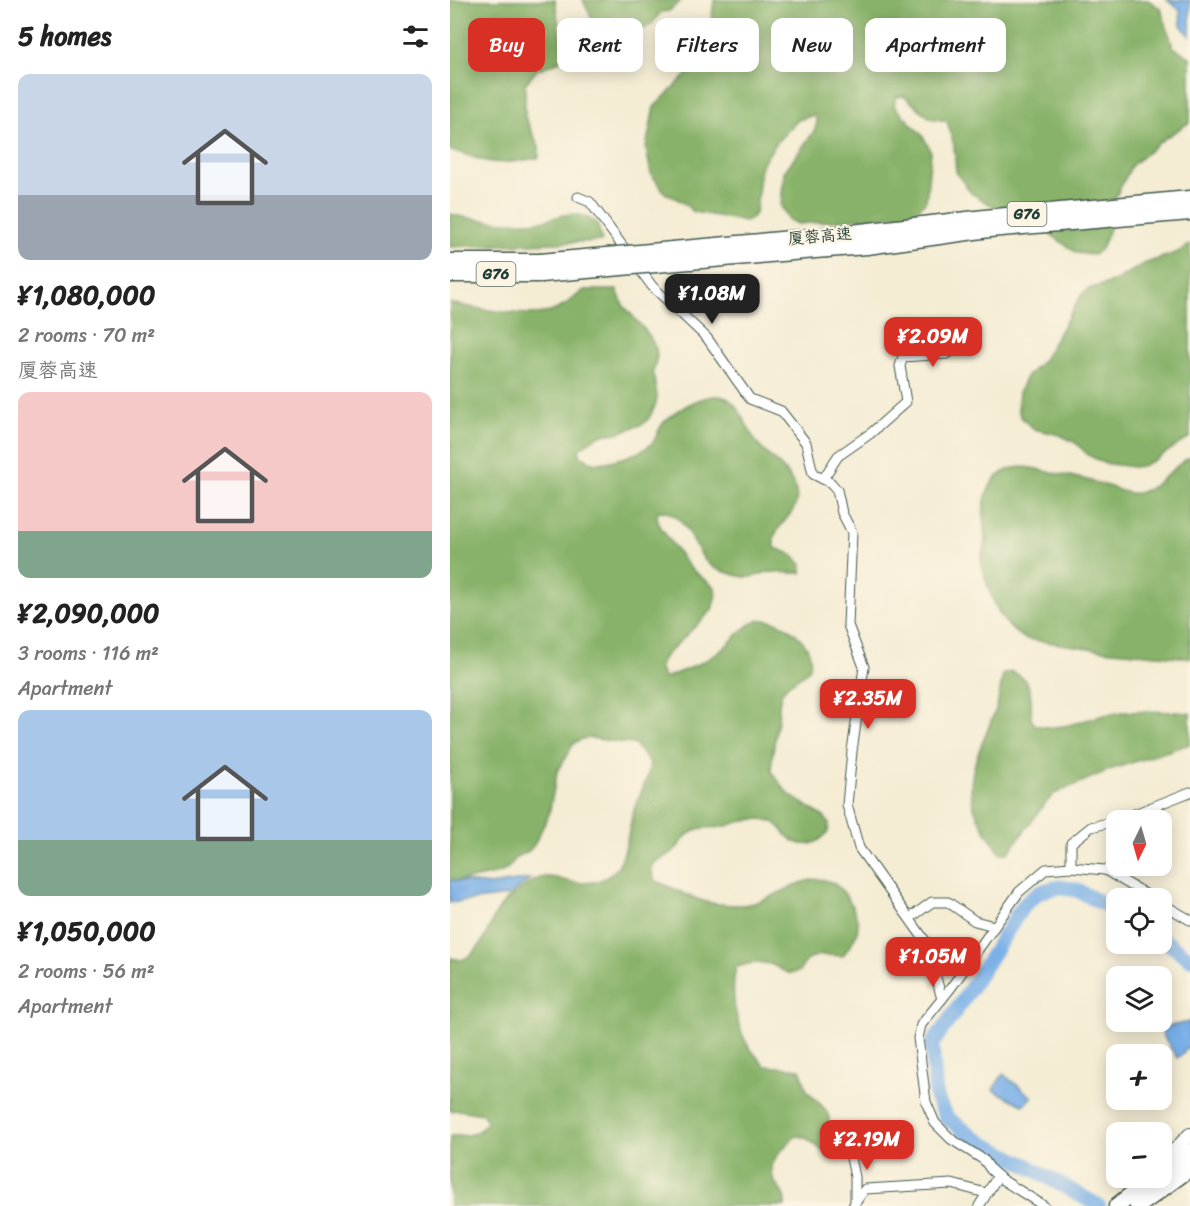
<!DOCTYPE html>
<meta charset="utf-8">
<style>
:root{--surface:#fff;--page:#f6f6f6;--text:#222;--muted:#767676;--accent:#d93025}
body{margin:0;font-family:Sriracha,"LXGW WenKai TC",sans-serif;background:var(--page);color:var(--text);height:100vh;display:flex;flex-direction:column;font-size:22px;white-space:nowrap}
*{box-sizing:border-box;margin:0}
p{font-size:20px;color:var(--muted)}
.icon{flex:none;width:33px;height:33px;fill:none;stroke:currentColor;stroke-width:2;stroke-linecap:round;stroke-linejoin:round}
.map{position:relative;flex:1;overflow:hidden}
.drawer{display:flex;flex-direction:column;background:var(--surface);width:450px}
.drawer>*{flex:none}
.guide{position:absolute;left:18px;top:18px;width:570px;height:54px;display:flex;gap:12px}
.needle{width:39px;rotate:185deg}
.buttons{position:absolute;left:656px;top:810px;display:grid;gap:12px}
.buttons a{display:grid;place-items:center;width:66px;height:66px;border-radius:12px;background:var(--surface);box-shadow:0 3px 15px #0003;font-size:30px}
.price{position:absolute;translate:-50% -51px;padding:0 14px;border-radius:12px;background:var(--accent);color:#fff;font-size:20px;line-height:39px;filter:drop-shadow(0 2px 3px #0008)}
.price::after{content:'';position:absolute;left:50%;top:36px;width:18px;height:14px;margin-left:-9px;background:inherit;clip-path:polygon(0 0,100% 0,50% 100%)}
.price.active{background:#222;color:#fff}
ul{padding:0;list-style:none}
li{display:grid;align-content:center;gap:12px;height:318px;padding:0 18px}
li span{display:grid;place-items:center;height:186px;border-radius:12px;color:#555}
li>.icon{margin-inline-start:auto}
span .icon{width:108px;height:108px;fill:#fffc;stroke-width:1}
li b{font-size:26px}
h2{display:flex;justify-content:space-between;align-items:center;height:72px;padding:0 18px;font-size:26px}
.tag{padding:0 21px;border-radius:12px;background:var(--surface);box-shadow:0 3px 15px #0003;font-size:21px;line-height:54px}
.tag.active{background:var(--accent);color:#fff}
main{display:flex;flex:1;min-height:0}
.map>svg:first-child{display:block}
.forest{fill:#88b269;stroke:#54784e;stroke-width:1.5}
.water{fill:#78afe7;stroke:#4c768e;stroke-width:1.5}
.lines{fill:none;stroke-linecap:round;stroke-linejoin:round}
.river{stroke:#78afe7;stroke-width:15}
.street-casing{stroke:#3f574c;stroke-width:11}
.secondary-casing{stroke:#3f574c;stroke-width:16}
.highway-casing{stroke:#3f574c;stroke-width:19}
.street{stroke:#fff;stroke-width:9}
.secondary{stroke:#fff;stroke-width:14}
.highway{stroke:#fff;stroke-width:16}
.highway-bridge-casing{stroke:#3f574c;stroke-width:19;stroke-linecap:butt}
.highway-bridge{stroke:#fff;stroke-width:16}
.labels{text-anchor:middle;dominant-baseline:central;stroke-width:4.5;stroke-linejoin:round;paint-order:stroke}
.shield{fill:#fcf5e5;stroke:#617469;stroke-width:1.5}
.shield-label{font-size:15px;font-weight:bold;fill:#1f3d34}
.street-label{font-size:16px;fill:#1f3d34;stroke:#fcf5e5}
</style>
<main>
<section class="drawer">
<h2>5 homes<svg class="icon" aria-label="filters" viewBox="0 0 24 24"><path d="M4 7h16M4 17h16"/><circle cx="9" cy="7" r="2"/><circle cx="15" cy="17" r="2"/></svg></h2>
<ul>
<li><span style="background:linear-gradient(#c9d6e8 65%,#9aa5b1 0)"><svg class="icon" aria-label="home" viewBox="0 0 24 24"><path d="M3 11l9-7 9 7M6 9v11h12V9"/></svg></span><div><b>¥1,080,000</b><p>2 rooms · 70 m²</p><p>厦蓉高速</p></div></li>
<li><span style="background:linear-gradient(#f6c9c9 75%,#7fa58c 0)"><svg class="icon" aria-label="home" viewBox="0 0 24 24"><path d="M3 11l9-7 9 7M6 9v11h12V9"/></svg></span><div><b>¥2,090,000</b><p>3 rooms · 116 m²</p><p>Apartment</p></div></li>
<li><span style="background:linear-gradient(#a9c7e8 70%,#7fa58c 0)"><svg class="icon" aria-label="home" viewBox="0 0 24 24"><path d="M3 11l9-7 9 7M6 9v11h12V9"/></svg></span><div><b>¥1,050,000</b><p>2 rooms · 56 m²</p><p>Apartment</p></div></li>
</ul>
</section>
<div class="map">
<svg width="740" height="1206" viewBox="0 0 740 1206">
<rect width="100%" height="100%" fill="#fcf5e5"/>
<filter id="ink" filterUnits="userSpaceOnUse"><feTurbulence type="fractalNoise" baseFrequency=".0167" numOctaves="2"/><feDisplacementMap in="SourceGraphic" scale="12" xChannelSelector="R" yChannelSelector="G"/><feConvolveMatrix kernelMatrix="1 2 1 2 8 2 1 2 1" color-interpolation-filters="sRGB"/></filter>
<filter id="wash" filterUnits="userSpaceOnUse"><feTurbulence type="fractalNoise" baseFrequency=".008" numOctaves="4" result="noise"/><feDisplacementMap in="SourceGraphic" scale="24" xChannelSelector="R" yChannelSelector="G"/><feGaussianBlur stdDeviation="1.35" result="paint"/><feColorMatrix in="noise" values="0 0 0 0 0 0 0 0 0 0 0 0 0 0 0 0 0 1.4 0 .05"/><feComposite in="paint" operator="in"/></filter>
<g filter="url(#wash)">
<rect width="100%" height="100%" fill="#f4ecd3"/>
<!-- forest -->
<g class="forest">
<path d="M0 0H105L113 54 110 61 87 70 75 84V117L89 147V158C72 160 53 165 36 161 23 159 15 152 0 151Z"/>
<path d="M133 0H231V1L219 11 211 12 201 25 186 33 171 26H145Z"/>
<path d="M264 0H698L711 9 723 47 740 57V122L715 138 682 165 664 200 660 226 651 249 644 255 627 253 600 234 576 226 521 193 506 172 504 145 497 121 480 118 454 96 446 97 444 106 473 136 481 152 476 201 463 214 348 224 339 220 331 206 334 172 365 130 367 122 364 115 348 120 325 144 311 166 306 210 303 217 296 221 244 212 231 201 215 193 201 174 196 148 204 107 246 65 260 34Z"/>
<path d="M0 214C20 220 58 223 79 222 108 222 116 204 147 223L152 241 0 247Z"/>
<path d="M740 244V437L706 459 692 466 683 467 653 463 638 455 626 443 610 435 584 429 571 417 568 410 569 392 576 377 593 360 632 294 639 289 663 282 694 264 728 252Z"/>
<path d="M134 290H167L173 305 199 335 206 349 207 356 203 372 207 396 206 404 199 418 193 424 167 433 150 435 129 449 131 457C137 459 142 463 149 463 162 462 190 454 200 445 208 439 207 429 214 422 228 409 266 384 283 403 288 408 299 429 302 435 311 456 340 465 346 492 352 516 317 526 325 548 337 552 344 554 352 565L351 573C340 573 329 572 318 572 312 573 306 577 300 577 293 578 265 570 260 565 241 549 238 510 208 511L207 518 210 526 220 541 239 567 265 588 266 594 262 610 215 656C209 664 208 669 214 678 235 670 258 662 275 647 286 637 293 627 307 621 328 614 365 642 360 665 357 678 337 680 332 693 328 702 329 712 328 720 325 737 322 754 321 771L338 794 374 817 379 823 378 832C373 838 367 843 359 844 335 847 334 822 317 820 303 817 290 822 276 826 267 829 258 826 249 829 233 834 234 841 225 850 218 856 209 859 202 865V873L205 881C223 887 239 898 257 902 267 905 279 905 289 905 330 906 372 846 402 906 414 929 406 937 393 956 375 955 358 951 350 971 334 977 333 968 320 964 308 961 297 964 286 967 280 991 285 1022 297 1044 302 1052 309 1059 315 1066L350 1069 357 1091 375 1109 379 1117 378 1142 374 1152 355 1137 346 1136C332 1149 313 1164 326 1184 332 1193 336 1196 335 1206H0V1136C16 1136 28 1136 37 1122L33 1114 8 1110 0 1111V958L12 960C35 950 36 928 49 909 54 901 64 894 72 888 100 867 105 882 132 883 179 883 174 842 184 810 189 794 199 780 200 763L184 744 140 738 132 739 124 743 107 772 99 814 84 845 79 851 68 856 57 869 50 873 16 880 0 881V303C21 308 84 319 103 311 114 307 124 298 134 290Z"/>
<path d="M740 457V658L652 650 576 639C553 628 543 603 536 580 534 573 531 566 531 558 532 550 536 545 535 537 531 512 533 475 564 468 577 465 591 471 604 473 619 476 633 478 648 483 661 486 675 495 688 493 709 488 721 467 740 457Z"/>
<path d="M561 672C583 677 582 700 581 719L585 725C613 733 637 717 664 713 689 710 715 711 740 713V744L659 770 604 794 593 806 558 853H550C540 837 525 818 522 799 517 766 537 736 547 706 550 695 551 684 553 674Z"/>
</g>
<!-- water -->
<g class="water">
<path d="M717 0H740V37L731 25 730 10Z"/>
<path d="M80 879 58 896 0 903V880L40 885Z"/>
<path d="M740 1022V1047L735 1049 734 1053 727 1058 712 1034 714 1027Z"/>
<path d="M553 1074 582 1097 573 1105 543 1090Z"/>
</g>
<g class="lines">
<!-- river -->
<g class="river">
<path d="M711 938 740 959"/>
<path d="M649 1206 578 1166 534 1144 497 1118 486 1097 482 1044 512 1002 573 906 589 892 609 887 627 890 666 911"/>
</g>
</g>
</g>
<g filter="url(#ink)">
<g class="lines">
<defs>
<g id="street">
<path d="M128 197 140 202 202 286 257 338 300 399 331 411 356 443 363 474 381 483 387 490 392 513 402 532 398 625 414 667 402 751 397 805 409 848 476 942 492 999"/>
<path d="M453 357 497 354 505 349"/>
<path d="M373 479 388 456 421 433 456 402 450 366 460 336"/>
<path d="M669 820 740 792"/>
<path d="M621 867V843L641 827 666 821"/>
<path d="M711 903 740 920"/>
<path d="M460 918 482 902H498L525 921 544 926"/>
<path d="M398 1143 405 1177V1203"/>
<path d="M403 1206 415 1189 502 1184 536 1193"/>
<path d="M529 1206 548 1176"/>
<path d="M594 1206 551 1179 541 1170 534 1160 501 1139 485 1123 476 1102 468 1038 471 1025 500 989 569 892 596 869 621 867 655 870 702 898"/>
</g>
<path id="secondary" d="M711 1165 740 1135"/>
<g id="highway">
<path d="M375 236 535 218 740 199"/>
<path d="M377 249 417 246 539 229 740 212"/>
<path d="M0 262H90"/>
<path d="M0 274H91"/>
<path d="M711 1172 740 1152"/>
<path d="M667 1206 703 1178"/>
<path d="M688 1206 740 1168"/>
</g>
</defs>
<!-- street casing -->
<use href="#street" class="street-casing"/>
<!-- secondary casing -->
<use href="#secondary" class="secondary-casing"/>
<!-- highway casing -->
<use href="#highway" class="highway-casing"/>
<!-- street -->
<use href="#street" class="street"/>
<!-- secondary -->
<use href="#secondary" class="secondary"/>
<!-- highway -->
<use href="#highway" class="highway"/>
<defs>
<g id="highway-bridge">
<path d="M90 262 375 236"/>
<path d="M91 274 377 249"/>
</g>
</defs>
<!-- highway-bridge casing -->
<use href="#highway-bridge" class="highway-bridge-casing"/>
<!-- highway-bridge -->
<use href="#highway-bridge" class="highway-bridge"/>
</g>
</g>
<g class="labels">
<!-- shield labels -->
<g class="shield">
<rect x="557.5" y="202" width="39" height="24" rx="4.5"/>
<rect x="26.5" y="262" width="39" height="24" rx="4.5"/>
</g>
<g class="shield-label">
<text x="577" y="214">G76</text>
<text x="46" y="274">G76</text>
</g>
<!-- street labels -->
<g class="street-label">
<text transform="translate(370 236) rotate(-5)">厦蓉高速</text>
</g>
</g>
</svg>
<div class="buttons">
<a><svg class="needle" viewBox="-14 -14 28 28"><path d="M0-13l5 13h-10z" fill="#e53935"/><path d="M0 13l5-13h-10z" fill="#767676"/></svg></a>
<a><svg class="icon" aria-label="locate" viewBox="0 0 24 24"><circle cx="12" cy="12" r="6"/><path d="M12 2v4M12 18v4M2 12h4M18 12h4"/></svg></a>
<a><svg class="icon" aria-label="layers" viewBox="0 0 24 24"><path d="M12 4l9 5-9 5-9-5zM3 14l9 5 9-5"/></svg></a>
<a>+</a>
<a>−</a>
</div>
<b class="price active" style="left:262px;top:325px">¥1.08M</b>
<b class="price" style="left:483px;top:368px">¥2.09M</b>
<b class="price" style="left:418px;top:730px">¥2.35M</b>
<b class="price" style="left:483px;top:988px">¥1.05M</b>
<b class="price" style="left:417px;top:1171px">¥2.19M</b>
<div class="guide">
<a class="tag active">Buy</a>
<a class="tag">Rent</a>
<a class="tag">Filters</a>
<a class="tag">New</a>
<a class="tag">Apartment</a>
</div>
</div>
</main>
